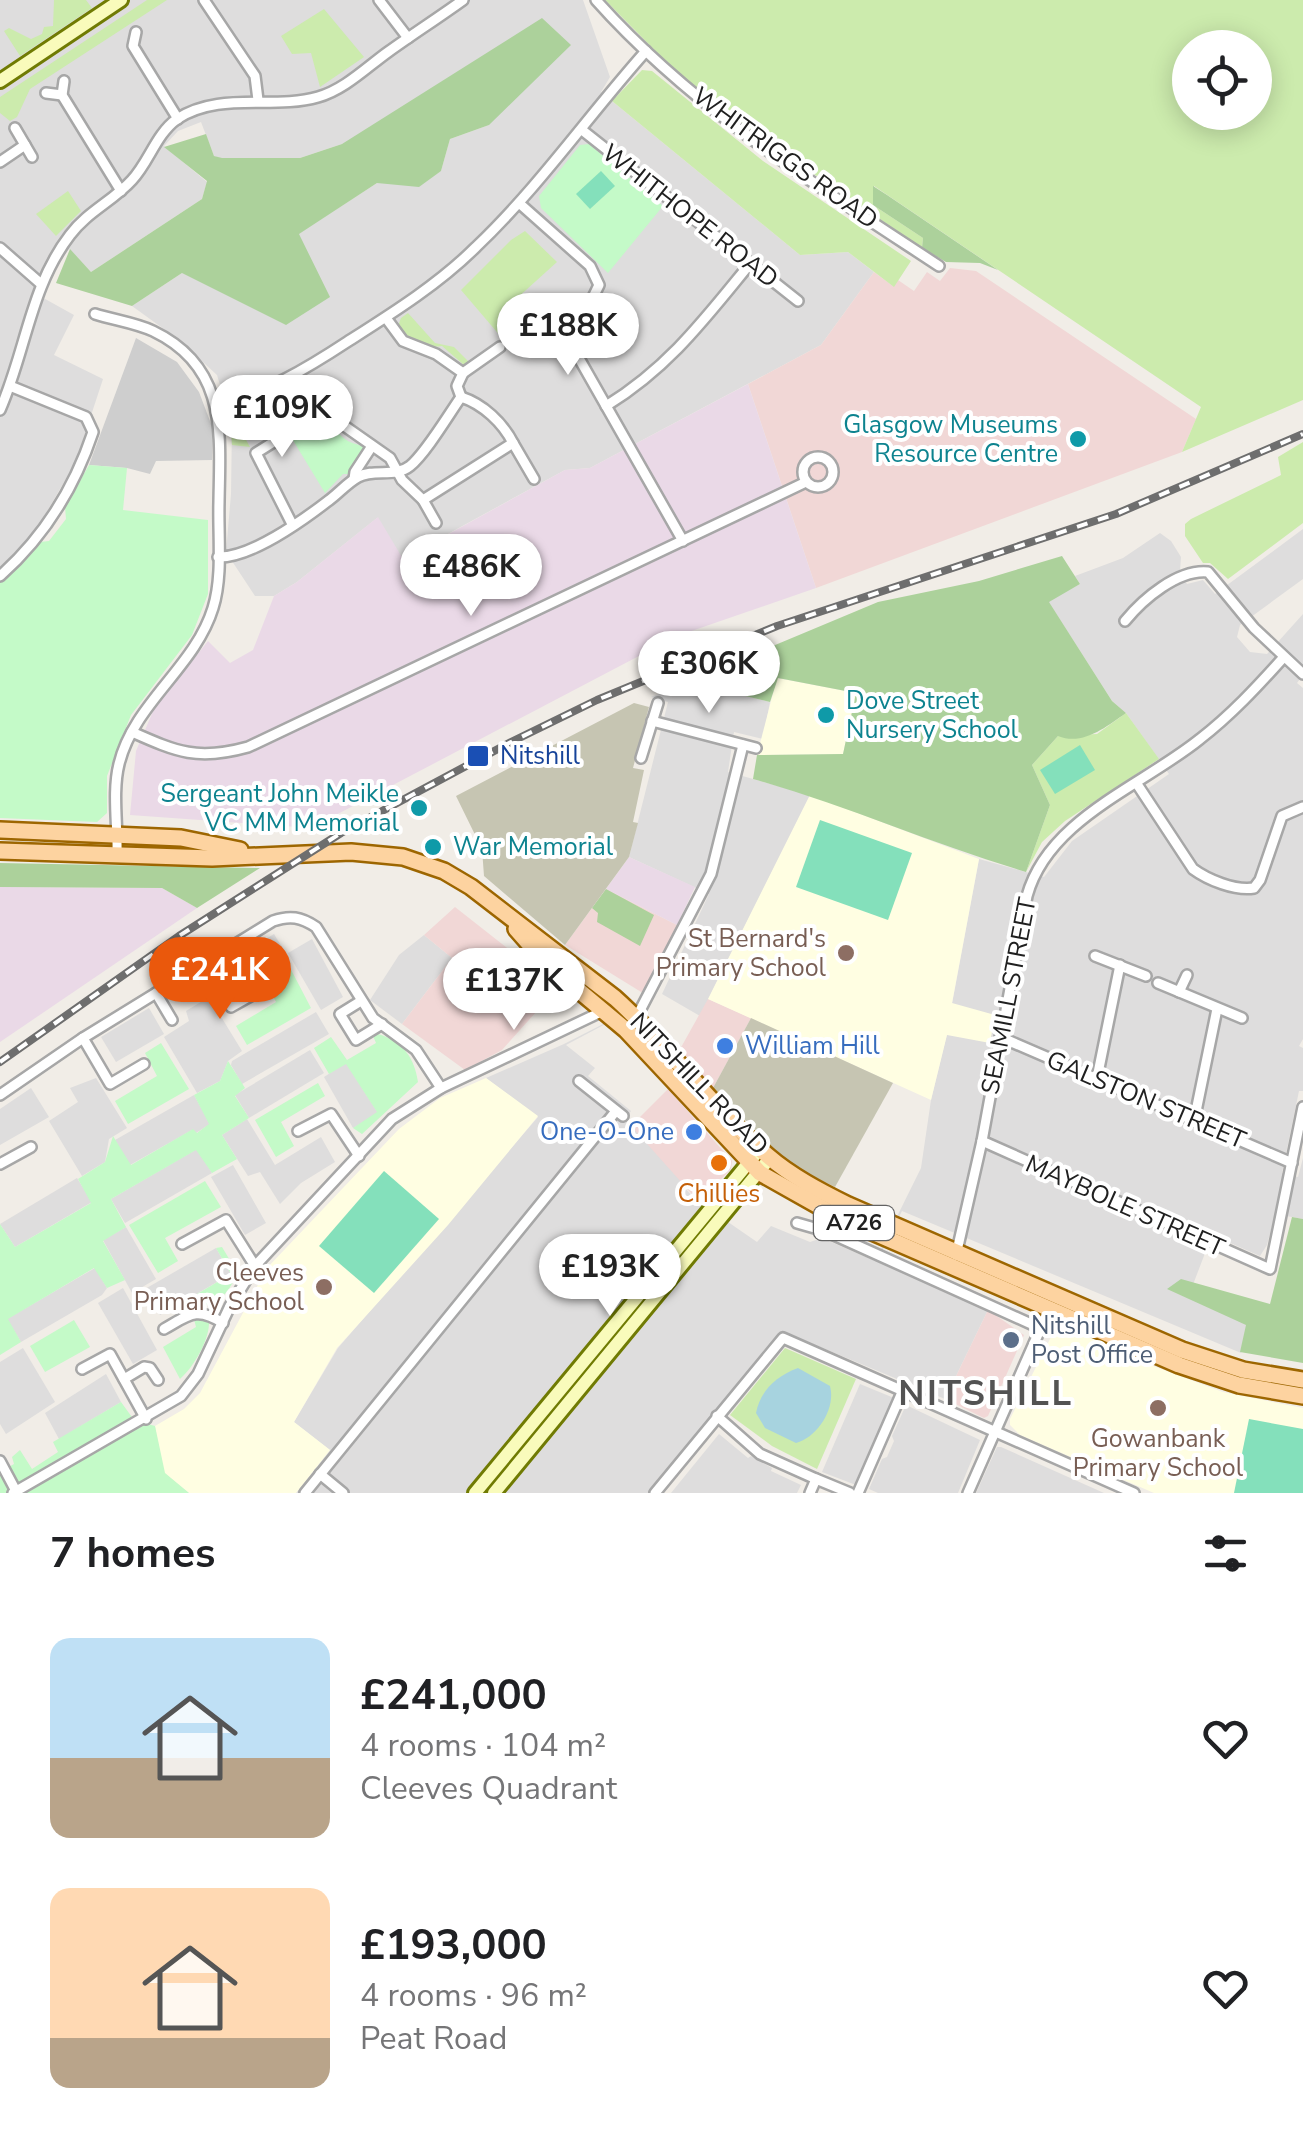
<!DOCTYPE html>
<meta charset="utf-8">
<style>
:root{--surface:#fff;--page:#f2f2f2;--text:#202124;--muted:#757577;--accent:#ea580c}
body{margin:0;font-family:"Nunito Sans",sans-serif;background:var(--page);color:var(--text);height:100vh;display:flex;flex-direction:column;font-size:38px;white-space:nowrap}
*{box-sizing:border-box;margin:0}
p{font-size:32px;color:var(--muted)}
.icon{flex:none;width:55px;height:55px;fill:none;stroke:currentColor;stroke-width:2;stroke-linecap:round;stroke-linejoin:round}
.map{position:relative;height:1493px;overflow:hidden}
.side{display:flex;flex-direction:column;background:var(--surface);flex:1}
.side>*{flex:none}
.tools{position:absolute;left:1172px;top:30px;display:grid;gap:20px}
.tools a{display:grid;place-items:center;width:100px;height:100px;border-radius:50%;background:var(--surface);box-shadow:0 5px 25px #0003;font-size:50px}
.price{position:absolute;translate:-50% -85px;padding:0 22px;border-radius:35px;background:#fff;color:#222;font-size:32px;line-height:65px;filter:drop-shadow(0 2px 5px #0008)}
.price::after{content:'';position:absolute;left:50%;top:60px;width:30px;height:22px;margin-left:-15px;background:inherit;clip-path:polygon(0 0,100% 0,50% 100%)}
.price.on{background:var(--accent);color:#fff}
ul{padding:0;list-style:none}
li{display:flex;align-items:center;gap:30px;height:250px;padding:0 50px}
li span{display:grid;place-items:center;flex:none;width:280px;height:200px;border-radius:20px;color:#555}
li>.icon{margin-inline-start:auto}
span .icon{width:120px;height:120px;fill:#fffc;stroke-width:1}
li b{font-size:42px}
h2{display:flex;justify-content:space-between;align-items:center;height:120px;padding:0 50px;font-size:42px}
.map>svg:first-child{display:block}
.residential{fill:#dedddd}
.commercial{fill:#f1d7d6}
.industrial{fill:#ead9e7}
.education{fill:#fffee2}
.religious{fill:#cecece}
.construction{fill:#c6c5b2}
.grass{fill:#ccebad;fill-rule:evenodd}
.forest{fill:#acd19b}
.park{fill:#c4fac8}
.pitch{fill:#84e0bb}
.water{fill:#a7d3df}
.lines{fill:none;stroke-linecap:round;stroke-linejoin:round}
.street-casing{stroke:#a7a7a7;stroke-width:14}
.secondary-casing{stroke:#707b03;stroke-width:18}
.primary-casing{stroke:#9d6600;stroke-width:20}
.street{stroke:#fff;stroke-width:9}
.secondary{stroke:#f9fbbb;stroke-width:12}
.primary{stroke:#fdd3a0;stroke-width:15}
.rail-casing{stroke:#6e6e6e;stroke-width:8}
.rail{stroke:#fff;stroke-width:4;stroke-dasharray:11;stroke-linecap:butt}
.culture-dot{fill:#0f9aa8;stroke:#fff;stroke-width:4}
.transit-dot{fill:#1a4fb4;stroke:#fff;stroke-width:4}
.education-dot{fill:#8d6e63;stroke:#fff;stroke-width:4}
.shop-dot{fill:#3f7fe0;stroke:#fff;stroke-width:4}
.food-dot{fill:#e8710a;stroke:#fff;stroke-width:4}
.service-dot{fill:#5c6f8a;stroke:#fff;stroke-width:4}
.labels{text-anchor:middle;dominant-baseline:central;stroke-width:8;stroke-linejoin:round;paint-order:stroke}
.shield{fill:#fff;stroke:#636363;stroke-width:2.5}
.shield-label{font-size:22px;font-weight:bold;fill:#202020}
.street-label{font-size:25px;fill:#202020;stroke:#fff}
.culture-label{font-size:25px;fill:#0d838f;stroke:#fff;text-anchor:end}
.transit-label{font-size:25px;fill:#164399;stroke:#fff;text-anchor:start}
.education-label{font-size:25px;fill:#785e54;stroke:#fff;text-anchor:end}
.shop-label{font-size:25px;fill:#366cbe;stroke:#fff;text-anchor:start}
.food-label{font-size:25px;fill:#c56008;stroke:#fff}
.service-label{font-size:25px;fill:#4e5e75;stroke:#fff;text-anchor:start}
.district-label{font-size:35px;font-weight:bold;letter-spacing:2.5px;fill:#535353;stroke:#fff}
</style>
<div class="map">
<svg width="1303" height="1493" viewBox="0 0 1303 1493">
<rect width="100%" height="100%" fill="#f1ede7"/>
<!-- residential -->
<g class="residential">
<path d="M0 0H583L610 77 601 92 800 255 848 252 874 272 821 345 590 468 565 470 402 559 377 518 297 582 274 596H255L226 552 231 494 232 424 217 375 179 340 132 306 182 273 298 234 377 183 441 171 450 139 489 125 342 144 300 158 222 159 214 156 201 122 178 131 164 146 207 182 202 199 91 272 69 249 38 295 74 315 54 355 103 379 76 461 36 531 0 567Z"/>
<path d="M1303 529V579L1240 625 1237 637 1250 652 1267 654 1303 614V675L1297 683 1303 688V1039L1299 1046 1303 1048V1091H1299L1282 1173 1298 1177 1303 1158V1219L1275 1214 1267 1245 1260 1256 1212 1235 1189 1295 1253 1324 1241 1353 902 1211 877 1261 988 1310 945 1399 782 1331 648 1493H296L330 1450 294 1422 338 1348 538 1117 486 1078 564 1044 662 994 709 894 629 857 668 702 651 697 687 682 770 702 763 739 734 732 728 772 810 795 700 1016 662 994 566 1045 595 1068 588 1076 631 1111 625 1119 682 1180 680 1184 699 1202 757 1242 771 1226 810 1242 822 1238 875 1261 921 1168 931 1100 947 1034 990 1042 952 1004 979 859 1044 877 1072 841 1169 774 1126 713 1112 701 1048 601 1080 584 1075 576 1123 558 1160 533 1171 541 1181 557 1180 571 1187 584 1203 580 1215 594Z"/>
<path d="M274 934 286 954 238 983 227 963Z"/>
<path d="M424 935 452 958 402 1024 370 1000 399 955Z"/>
<path d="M312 939 343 997 321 1010 288 953Z"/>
<path d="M209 997 242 1051 228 1061 220 1081 197 1093 164 1037 189 1021 186 1011Z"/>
<path d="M149 1008 164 1034 116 1062 101 1037Z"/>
<path d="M316 1012 329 1034 242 1084 231 1065 232 1061Z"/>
<path d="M310 1050 324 1073 249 1118 235 1095Z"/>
<path d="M346 1063 378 1113 353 1128 324 1077Z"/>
<path d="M96 1078 127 1128 109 1139 105 1162 82 1176 49 1121 78 1102 70 1088Z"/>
<path d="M31 1088 49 1117 0 1145V1109Z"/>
<path d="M194 1095 210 1124 196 1133 192 1130 130 1165 115 1140Z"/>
<path d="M247 1119 275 1165 321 1137 335 1162 301 1183 280 1204 260 1172 248 1176 222 1135Z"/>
<path d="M197 1149 212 1173 125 1223 111 1199Z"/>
<path d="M233 1165 266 1223 245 1235 211 1177Z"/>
<path d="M77 1178 92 1202 15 1247 0 1224Z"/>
<path d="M126 1227 156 1279 132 1293 103 1240Z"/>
<path d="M216 1248 231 1274 160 1315 145 1289Z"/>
<path d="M95 1268 107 1288 102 1295 21 1342 7 1319Z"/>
<path d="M123 1288 157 1350 133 1364 98 1303Z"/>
<path d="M23 1348 55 1402 6 1434 0 1424V1362Z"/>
<path d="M106 1374 121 1402 59 1439 45 1413Z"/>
<path d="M860 1384 894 1398 856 1485 822 1472Z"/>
<path d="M906 1405 980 1440 958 1493H878L869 1489 882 1459 887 1457 894 1441 892 1436Z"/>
<path d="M719 1434 748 1458 751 1456 772 1468 771 1471 801 1485 797 1493H671Z"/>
<path d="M997 1447H1001L1104 1493H976Z"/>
</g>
<!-- commercial -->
<g class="commercial">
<path d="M950 268 976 271 1196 419 1182 452 816 588 748 384 821 345 874 272 893 286 898 280 914 291 927 272 940 281Z"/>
<path d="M606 889 677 925 646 995 565 945Z"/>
<path d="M455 907 535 970 519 990 537 1011 502 1050 465 1070 402 1024 452 958 424 935Z"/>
<path d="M708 999 751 1018 713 1088 679 1051Z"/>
<path d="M668 1089 732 1161 731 1169 699 1202 631 1126Z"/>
<path d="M988 1310 1024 1335 988 1416 984 1418 945 1399Z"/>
</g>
<!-- industrial -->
<g class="industrial">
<path d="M748 384 816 588 677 636 311 828 130 815 136 751 154 709 208 641 230 663 253 650 274 596 297 582 378 517 403 559 565 470 590 468Z"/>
<path d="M629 857 695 887 677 925 606 889Z"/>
<path d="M0 887 162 888 197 908 0 1042Z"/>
</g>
<!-- education -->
<g class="education">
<path d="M777 678 856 693 843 754 757 755Z"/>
<path d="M810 795 979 859 952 1003 995 1015 990 1043 947 1035 931 1100 708 999Z"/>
<path d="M486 1078 538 1116 448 1225 337 1348 294 1422 330 1450 296 1493H189L164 1473 155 1426 184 1409 200 1393 267 1268 399 1129 440 1098Z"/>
<path d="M1058 1323 1140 1361 1223 1392 1303 1408V1493H1154L1020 1435 1010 1425V1419Z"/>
</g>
<!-- religious -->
<path class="religious" d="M136 338 177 362 199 392 213 429 212 460 156 461 150 474 127 468 89 465Z"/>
<!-- construction -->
<g class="construction">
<path d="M634 703 649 707 633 768 644 770 633 822 638 823 629 857 565 945 484 876 482 849 456 796Z"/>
<path d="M751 1018 893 1083 835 1187 790 1165 713 1088Z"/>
</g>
<!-- grass -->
<g class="grass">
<path d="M54 0H86L92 8 20 56 4 31 9 28 31 39 42 34 44 27 53 26Z"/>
<path d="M147 0H167L30 89 17 117 10 121 0 113V97Z"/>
<path d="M605 0H1303V400L1182 452 1201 407 874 186 873 205 923 238 922 248 735 120 687 83ZM1190 48H1255V112H1190Z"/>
<path d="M324 9 364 57 320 87 311 53 292 54 281 36Z"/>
<path d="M642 70 652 71 763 161 911 261 894 287 848 252 800 255 612 101Z"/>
<path d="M68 191 81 211 56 236 36 214Z"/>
<path d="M525 231 557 262 515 300 529 318 502 338 461 290 511 240Z"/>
<path d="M408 313 435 343 454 347 470 363 464 365 442 346C425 349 408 340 398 326L401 318Z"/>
<path d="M269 399 272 406 239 427 250 447 232 445 230 422 234 414Z"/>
<path d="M1303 442V523L1228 579 1210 563H1203L1185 536V524L1191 519 1281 475 1278 457Z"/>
<path d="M1126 713 1159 759 1065 821 1042 842 1026 872 1050 805 1032 765 1058 736 1097 734Z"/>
<path d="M785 1348 856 1379 817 1469 772 1446 730 1415Z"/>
</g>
<!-- forest -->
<g class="forest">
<path d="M542 18 571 45 489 125 450 139 441 171 419 187 377 183 299 234 330 297 286 325 182 273 132 306 56 283 70 249 91 272 202 199 207 181 164 147 206 134 214 156 222 158H300L342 144Z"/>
<path d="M873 186 887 195 998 270 980 263 946 262 922 248 923 238 873 205Z"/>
<path d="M1062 556 1080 584 1049 602 1112 701 1126 713C1106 727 1083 746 1058 736L1032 765 1050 805 1026 872C934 845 846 805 753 779L757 755 843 754 856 693 778 678 770 702 687 682 878 602 979 581Z"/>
<path d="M0 863 260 868 197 908 162 888 0 887Z"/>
<path d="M606 889 654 915 640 946 597 922 598 913 592 908Z"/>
<path d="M1292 1217 1303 1219V1363L1240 1352 1246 1325 1167 1289 1181 1279 1270 1304Z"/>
</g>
<!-- park -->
<g class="park">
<path d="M589 144 663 206 608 273 541 208 539 196 580 145Z"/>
<path d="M323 417C333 424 336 433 345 439 353 445 358 443 367 449L349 474H343L325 493 291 437Z"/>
<path d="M89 465 127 468 123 510 208 520V594L192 635 131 715 107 776V813L97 822 0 818V582L40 542 49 541 66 519 65 507Z"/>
<path d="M287 962 311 1008 247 1045 236 1026 276 1002 263 977Z"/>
<path d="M378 1034C404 1041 415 1060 418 1082L362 1134 353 1128 377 1112 346 1064 329 1074 314 1048 331 1037 347 1060 376 1043 373 1036Z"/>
<path d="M161 1043 189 1089 128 1124 115 1101 157 1076 145 1053Z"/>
<path d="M228 1061 245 1088 235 1096 249 1118 222 1135 237 1159 212 1173 196 1150 111 1199 126 1227 103 1241 125 1280 107 1288 94 1268 8 1319 21 1342 0 1355V1224L15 1247 91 1203 78 1179 105 1162 113 1136 131 1165 193 1129 197 1133 209 1124 194 1095 220 1081Z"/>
<path d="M318 1083 325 1096 281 1122 294 1146 276 1157 255 1120Z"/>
<path d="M205 1181 221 1207 165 1238 178 1261 158 1273 129 1225Z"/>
<path d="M222 1247 231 1262 235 1261 240 1269C225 1298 222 1303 189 1308L185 1301 231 1274 216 1248Z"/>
<path d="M197 1317 209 1321C210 1339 194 1367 180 1379L163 1347 196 1327 194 1319Z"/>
<path d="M74 1320 90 1347 45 1372 30 1346Z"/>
<path d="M121 1402 134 1420 155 1426 165 1473 189 1493H0V1472L14 1464 12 1457 20 1450 32 1469 58 1452 53 1442Z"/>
</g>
<!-- pitch -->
<g class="pitch">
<path d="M601 171 615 186 590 209 576 194Z"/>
<path d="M1080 745 1095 770 1055 794 1040 770Z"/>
<path d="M820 820 912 853 888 920 796 887Z"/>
<path d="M384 1171 439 1219 374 1293 319 1246Z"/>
<path d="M1249 1419 1303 1429V1493H1234Z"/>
</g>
<!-- water -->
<path class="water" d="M798 1368 830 1386C836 1408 818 1437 796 1443L765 1428 756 1413C761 1389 777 1376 798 1368Z"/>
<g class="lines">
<defs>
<g id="street">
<path d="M204 0 255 76 258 100"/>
<path d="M379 0 408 38"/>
<path d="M596 0C692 108 819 187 939 266"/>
<path d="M136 32 133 46 178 119"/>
<path d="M64 81 62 95 121 191"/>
<path d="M46 93 62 95"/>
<path d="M15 128 25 145"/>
<path d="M582 130 798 301"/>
<path d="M0 162 25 145 32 157"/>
<path d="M519 203 590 266 599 285 576 332V353L683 541"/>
<path d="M0 248 40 283"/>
<path d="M95 314C114 320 136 323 153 331 228 367 220 433 219 502 218 536 223 576 213 608 195 667 134 703 119 764 112 792 118 826 117 855"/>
<path d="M386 318 403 341 436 354 463 373 457 386 461 397"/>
<path d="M463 373 500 347"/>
<path d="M304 383 323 411 390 458 402 480 423 500 513 443C503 423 483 404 461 397"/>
<path d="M217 406C265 393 306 369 347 342 391 314 439 284 476 247 539 187 588 116 646 51"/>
<path d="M606 406C668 368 704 320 749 265"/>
<path d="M0 410C26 351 30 287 70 235 87 212 113 201 132 180 149 162 156 134 177 119 220 91 273 110 318 97 344 90 367 67 388 52 413 34 438 18 463 0"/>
<path d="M513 443 534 479"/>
<circle cx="818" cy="472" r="15"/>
<path d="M354 479 355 472 372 446"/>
<path d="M423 500 436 523"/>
<path d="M292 524 256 453 323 411"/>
<path d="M218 557C250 558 302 521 328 501 338 494 347 483 358 477 374 468 395 478 410 466 426 453 449 414 461 397"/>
<path d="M0 576C45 536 74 489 93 432L86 417 10 386"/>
<path d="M1125 621C1143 599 1178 569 1208 572L1254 628 1303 674"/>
<path d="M652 721 756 748"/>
<path d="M132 732C177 752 198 761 248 747L806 482"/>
<path d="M641 758 658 703"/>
<path d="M1137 784 1193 869C1208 880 1235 891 1254 888L1260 880 1282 816 1303 807"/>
<path d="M1095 956 1146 976"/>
<path d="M205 962 231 1007 263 989"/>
<path d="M1158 983 1242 1018"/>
<path d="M1179 992 1187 975"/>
<path d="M156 993 172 1020"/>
<path d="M361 1001 340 1014 356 1040 382 1024"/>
<path d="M635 1020 711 874 743 745"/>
<path d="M1000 1037 1292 1163"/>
<path d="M83 1038 110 1084 144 1064"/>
<path d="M1097 1078 1120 965"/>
<path d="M579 1081 623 1116"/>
<path d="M0 1095 83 1038 273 921C290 915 301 917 316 927L373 1018 416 1050 441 1088"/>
<path d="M1194 1121 1217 1009"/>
<path d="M298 1131 331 1114 359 1156"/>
<path d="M982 1141 1270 1269 1303 1107"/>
<path d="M0 1164 31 1147"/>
<path d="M797 1223 825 1231 1040 1328"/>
<path d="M182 1244 226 1220 255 1266"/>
<path d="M956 1255 982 1141 1027 896C1048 819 1142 786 1200 739 1231 715 1257 687 1283 658"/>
<path d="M164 1329C189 1315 196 1306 223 1323"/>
<path d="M82 1369 110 1354 146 1419"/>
<path d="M124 1379 144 1367 150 1368 158 1380"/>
<path d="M717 1416 760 1454 816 1479"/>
<path d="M0 1461 16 1491"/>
<path d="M320 1474 343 1493"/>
<path d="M13 1493 181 1396 198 1374 230 1306 255 1266 392 1119 441 1088 603 1011"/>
<path d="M305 1493 616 1111"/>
<path d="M655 1493 783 1338 1134 1493"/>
<path d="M810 1493 816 1479 850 1493"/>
<path d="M858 1493 903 1390"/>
<path d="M968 1493 1050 1307"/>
</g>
<g id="secondary">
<path d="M0 81 121 0"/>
<path d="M475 1493 755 1155"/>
<path d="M494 1493 770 1158"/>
</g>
<g id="primary">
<path d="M0 830 181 838 240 850"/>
<path d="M0 851 212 858 351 852 403 857 444 871 471 887 615 998C670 1047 712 1108 768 1156 791 1176 820 1191 848 1205L1182 1350 1243 1370 1303 1380"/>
<path d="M516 929 546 963 626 1030 760 1173 840 1218 1179 1365 1239 1385 1303 1396"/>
</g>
</defs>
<!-- street casing -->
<use href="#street" class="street-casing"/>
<!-- secondary casing -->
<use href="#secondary" class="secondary-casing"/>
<!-- primary casing -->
<use href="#primary" class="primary-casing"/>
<!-- street -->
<use href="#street" class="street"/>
<!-- secondary -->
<use href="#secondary" class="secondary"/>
<!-- primary -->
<use href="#primary" class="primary"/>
<defs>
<path id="rail" d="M0 1062 179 936 341 833 511 742 597 700 777 626 1116 514 1303 434"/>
</defs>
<!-- rail casing -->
<use href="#rail" class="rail-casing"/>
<!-- rail -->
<use href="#rail" class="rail"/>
</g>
<!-- markers -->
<g class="culture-dot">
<circle cx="1078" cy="439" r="10"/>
<circle cx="826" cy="715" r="10"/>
<circle cx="419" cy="808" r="10"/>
<circle cx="433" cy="847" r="10"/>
</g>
<rect class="transit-dot" x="466" y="744" width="24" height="24" rx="5"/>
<g class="education-dot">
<circle cx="846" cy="953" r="10"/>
<circle cx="324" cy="1287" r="10"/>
<circle cx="1158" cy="1408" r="10"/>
</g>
<g class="shop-dot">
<circle cx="725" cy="1046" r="10"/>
<circle cx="694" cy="1132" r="10"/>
</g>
<circle class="food-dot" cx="719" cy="1163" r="10"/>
<circle class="service-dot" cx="1011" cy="1340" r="10"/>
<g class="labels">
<!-- shield labels -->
<rect class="shield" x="814" y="1206" width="80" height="34" rx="8"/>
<g class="shield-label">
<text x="854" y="1223">A726</text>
</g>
<!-- street labels -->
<g class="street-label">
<text transform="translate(785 158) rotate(36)">WHITRIGGS ROAD</text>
<text transform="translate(690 216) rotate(38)">WHITHOPE ROAD</text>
<text transform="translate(1009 996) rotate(-79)">SEAMILL STREET</text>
<text transform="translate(699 1084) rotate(46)">NITSHILL ROAD</text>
<text transform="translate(1146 1100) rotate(23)">GALSTON STREET</text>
<text transform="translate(1125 1206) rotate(24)">MAYBOLE STREET</text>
</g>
<!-- culture labels -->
<g class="culture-label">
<text x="1058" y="425">Glasgow Museums<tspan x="1058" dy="29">Resource Centre</tspan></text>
<text x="846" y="701" text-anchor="start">Dove Street<tspan x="846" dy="29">Nursery School</tspan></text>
<text x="399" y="794">Sergeant John Meikle<tspan x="399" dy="29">VC MM Memorial</tspan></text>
<text x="453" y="847" text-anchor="start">War Memorial</text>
</g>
<!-- transit labels -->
<g class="transit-label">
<text x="500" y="756">Nitshill</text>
</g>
<!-- education labels -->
<g class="education-label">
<text x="826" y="939">St Bernard's<tspan x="826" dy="29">Primary School</tspan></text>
<text x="304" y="1273">Cleeves<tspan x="304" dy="29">Primary School</tspan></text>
<text x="1158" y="1439" text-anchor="middle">Gowanbank<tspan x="1158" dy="29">Primary School</tspan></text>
</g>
<!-- shop labels -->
<g class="shop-label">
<text x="745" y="1046">William Hill</text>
<text x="674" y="1132" text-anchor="end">One-O-One</text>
</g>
<!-- food labels -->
<g class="food-label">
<text x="719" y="1194">Chillies</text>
</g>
<!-- service labels -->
<g class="service-label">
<text x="1031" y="1326">Nitshill<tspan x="1031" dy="29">Post Office</tspan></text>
</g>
<!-- district labels -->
<g class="district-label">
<text x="986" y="1393">NITSHILL</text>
</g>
</g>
</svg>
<div class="tools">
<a><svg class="icon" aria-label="locate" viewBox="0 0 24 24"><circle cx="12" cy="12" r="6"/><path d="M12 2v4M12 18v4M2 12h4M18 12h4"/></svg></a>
</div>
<b class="price" style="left:568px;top:378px">£188K</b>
<b class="price" style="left:282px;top:460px">£109K</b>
<b class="price" style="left:471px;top:619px">£486K</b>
<b class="price" style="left:709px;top:716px">£306K</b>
<b class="price on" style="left:220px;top:1022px">£241K</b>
<b class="price" style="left:514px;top:1033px">£137K</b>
<b class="price" style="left:610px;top:1319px">£193K</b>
</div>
<section class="side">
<h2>7 homes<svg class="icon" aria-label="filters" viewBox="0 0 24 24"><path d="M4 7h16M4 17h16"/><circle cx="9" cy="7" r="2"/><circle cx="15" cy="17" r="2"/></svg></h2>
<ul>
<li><span style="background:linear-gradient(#bfe0f5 60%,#b9a48a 0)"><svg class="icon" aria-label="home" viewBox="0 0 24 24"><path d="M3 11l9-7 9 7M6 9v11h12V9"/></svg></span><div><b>£241,000</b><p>4 rooms · 104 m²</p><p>Cleeves Quadrant</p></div><svg class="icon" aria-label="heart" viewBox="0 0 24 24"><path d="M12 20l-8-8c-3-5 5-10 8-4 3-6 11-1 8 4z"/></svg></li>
<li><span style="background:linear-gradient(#ffd9b3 75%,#b9a48a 0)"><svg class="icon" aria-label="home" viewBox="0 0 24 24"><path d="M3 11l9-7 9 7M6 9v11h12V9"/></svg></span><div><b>£193,000</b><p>4 rooms · 96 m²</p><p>Peat Road</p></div><svg class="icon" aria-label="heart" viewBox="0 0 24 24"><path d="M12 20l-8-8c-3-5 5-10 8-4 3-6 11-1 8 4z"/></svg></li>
</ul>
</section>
